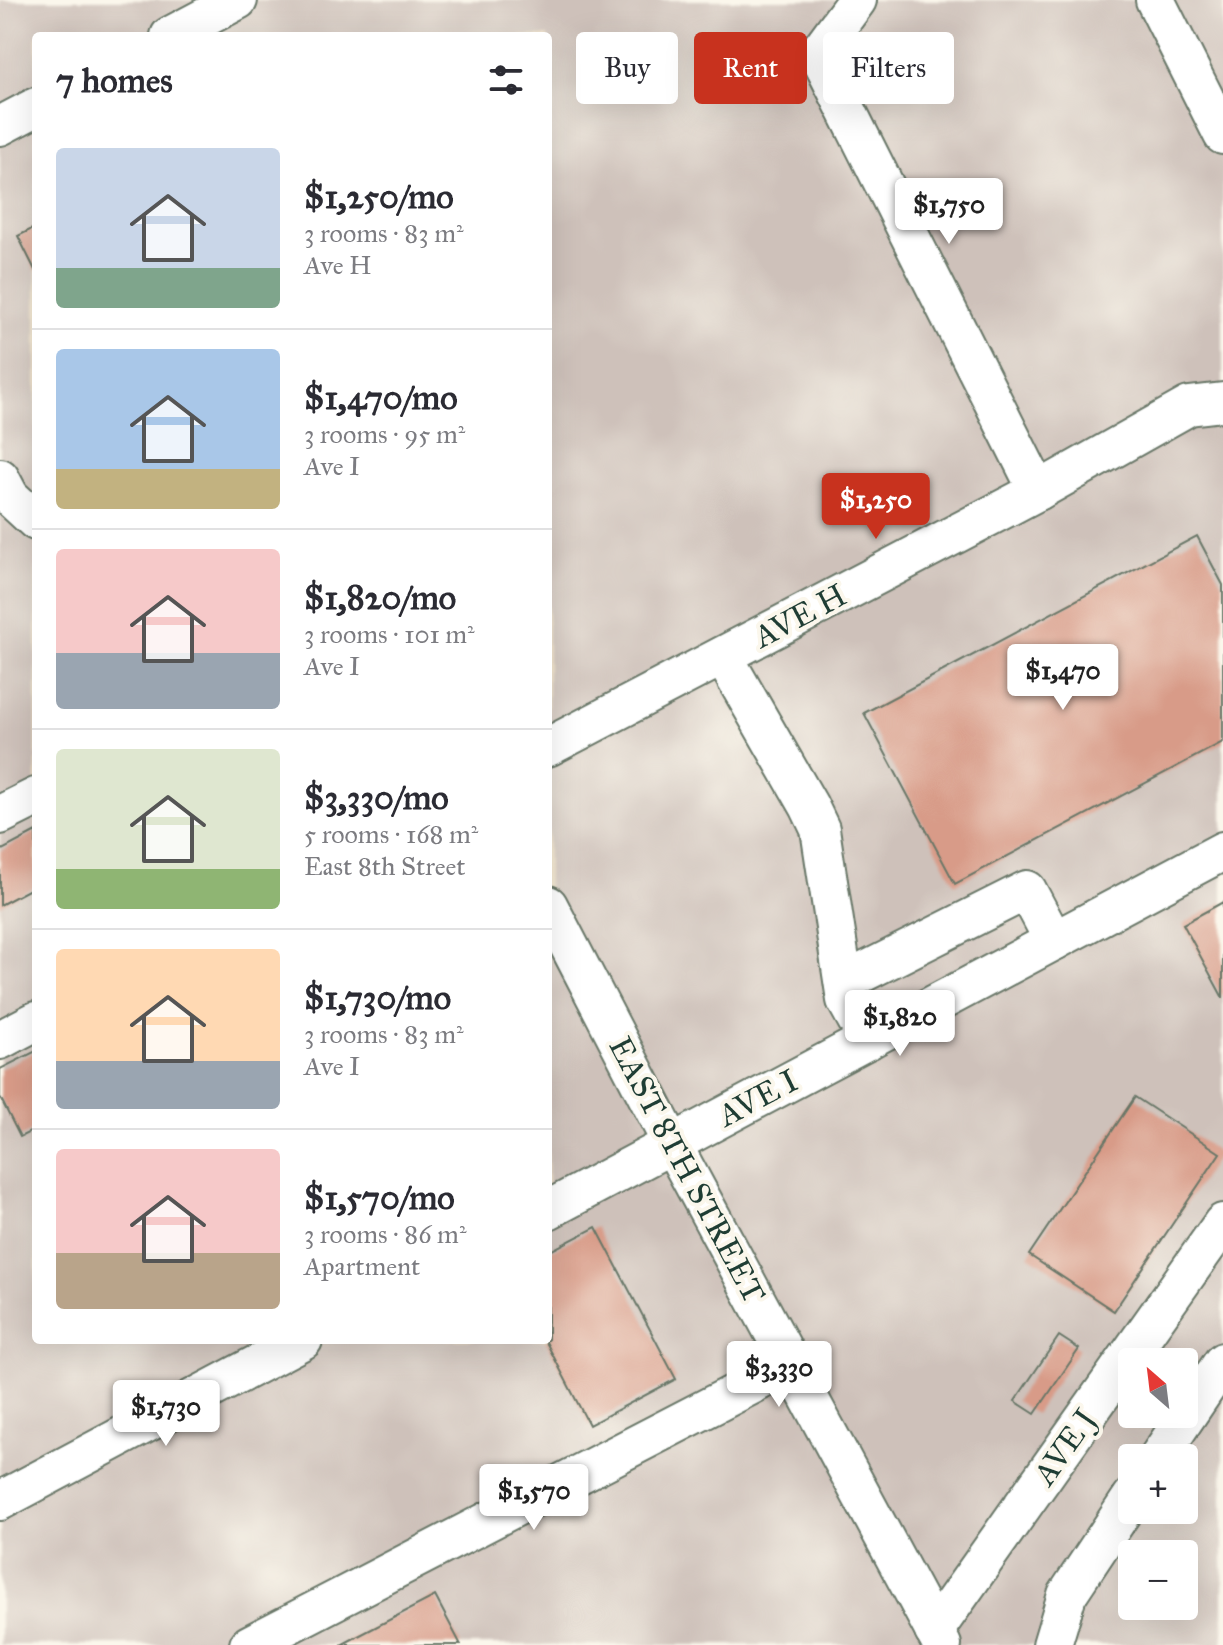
<!DOCTYPE html>
<meta charset="utf-8">
<style>
:root{--surface:#fff;--page:#f7f7f7;--text:#2b2b33;--muted:#7c7c81;--line:#e1e1e2;--accent:#c8321e}
body{margin:0;font-family:"IM FELL Great Primer",serif;background:var(--page);color:var(--text);height:100vh;display:flex;flex-direction:column;font-size:30px;white-space:nowrap}
*{box-sizing:border-box;margin:0}
p{font-size:26px;color:var(--muted)}
.icon{flex:none;width:44px;height:44px;fill:none;stroke:currentColor;stroke-width:2;stroke-linecap:round;stroke-linejoin:round}
.map{position:relative;flex:1;overflow:hidden}
.side{position:absolute;left:32px;top:32px;width:520px;height:1312px;display:flex;flex-direction:column;background:var(--surface);border-radius:8px;box-shadow:0 8px 32px #0002}
.side>*{flex:none}
.top-card{position:absolute;left:576px;top:32px;width:526px;height:72px;display:flex;gap:16px}
.needle{width:52px;rotate:332deg}
.tools{position:absolute;left:1118px;top:1348px;display:grid;gap:16px}
.tools a{display:grid;place-items:center;width:80px;height:80px;border-radius:8px;background:var(--surface);box-shadow:0 8px 32px #0002;font-size:40px}
.price{position:absolute;translate:-50% -68px;padding:0 18px;border-radius:8px;background:#fff;color:#222;font-size:26px;line-height:52px;filter:drop-shadow(0 2px 4px #0008)}
.price::after{content:'';position:absolute;left:50%;top:48px;width:24px;height:18px;margin-left:-12px;background:inherit;clip-path:polygon(0 0,100% 0,50% 100%)}
.price.current{background:var(--accent);color:#fff}
ul{padding:0;list-style:none}
li{display:flex;align-items:center;gap:24px;height:200px;padding:0 24px}
li+li{border-top:2px solid var(--line)}
li span{display:grid;place-items:center;flex:none;width:224px;height:160px;border-radius:8px;color:#555}
li>.icon{margin-inline-start:auto}
span .icon{width:96px;height:96px;fill:#fffc;stroke-width:1}
li b{font-size:34px}
h2{display:flex;justify-content:space-between;align-items:center;height:96px;padding:0 24px;font-size:34px}
.tag{padding:0 28px;border-radius:8px;background:var(--surface);box-shadow:0 8px 32px #0002;font-size:28px;line-height:72px}
.tag.current{background:var(--accent);color:#fff}
.map>svg:first-child{display:block}
.industrial{fill:#cec1ba;fill-rule:evenodd}
.building{fill:#d89b88}
.lines{fill:none;stroke-linecap:round;stroke-linejoin:round}
.minor-casing{stroke:#697768;stroke-width:42}
.minor{stroke:#fff;stroke-width:38}
.labels{text-anchor:middle;dominant-baseline:central;stroke-width:8;stroke-linejoin:round;paint-order:stroke}
.street-label{font-size:32px;fill:#1f3d34;stroke:#fbf7ec}
</style>
<div class="map">
<svg width="1223" height="1645" viewBox="0 0 1223 1645">
<rect width="100%" height="100%" fill="#fbf7ec"/>
<filter id="ink" filterUnits="userSpaceOnUse"><feTurbulence type="fractalNoise" baseFrequency=".0125" numOctaves="2"/><feDisplacementMap in="SourceGraphic" scale="16" xChannelSelector="R" yChannelSelector="G"/><feConvolveMatrix kernelMatrix="1 2 1 2 8 2 1 2 1" color-interpolation-filters="sRGB"/></filter>
<filter id="wash" filterUnits="userSpaceOnUse"><feTurbulence type="fractalNoise" baseFrequency=".006" numOctaves="4" result="noise"/><feDisplacementMap in="SourceGraphic" scale="32" xChannelSelector="R" yChannelSelector="G"/><feGaussianBlur stdDeviation="1.8" result="paint"/><feColorMatrix in="noise" values="0 0 0 0 0 0 0 0 0 0 0 0 0 0 0 0 0 1.4 0 .05"/><feComposite in="paint" operator="in"/></filter>
<g filter="url(#wash)">
<rect width="100%" height="100%" fill="#f3e3c8"/>
<!-- industrial -->
<path class="industrial" d="M0 0H1223V1645H0ZM36 36H548V1340H36ZM1132 1362H1184V1414H1132ZM1132 1458H1184V1510H1132ZM1132 1554H1184V1606H1132Z"/>
<g id="blocks">
<!-- building -->
<g class="building">
<path d="M36 227V272L18 236Z"/>
<path d="M1197 536 1223 585V742L955 884 864 713Z"/>
<path d="M36 832V886L0 905V851Z"/>
<path d="M1223 902V998L1183 924Z"/>
<path d="M36 1051V1129L20 1137 0 1097V1069Z"/>
<path d="M1135 1097 1220 1153 1114 1311 1029 1255Z"/>
<path d="M596 1227 676 1379 589 1425 545 1340H548V1252Z"/>
<path d="M1059 1336 1079 1349 1035 1414 1015 1401Z"/>
<path d="M435 1596 461 1645H341Z"/>
</g>
</g>
</g>
<g filter="url(#ink)">
<use href="#blocks" fill-opacity="0" stroke="#697768" stroke-width="2"/>
<g class="lines">
<defs>
<g id="minor">
<path d="M857 0 818 53 1038 491"/>
<path d="M1155 0 1223 135"/>
<path d="M170 36 238 0"/>
<path d="M0 126 36 107"/>
<path d="M0 478 10 497 36 521"/>
<path d="M723 656 809 806 820 829 846 1000 868 1040"/>
<path d="M548 747 1038 491 1189 406 1223 402"/>
<path d="M0 815 36 797"/>
<path d="M548 905 672 1144 942 1645"/>
<path d="M844 982 1027 890 1054 941"/>
<path d="M0 1040 36 1021"/>
<path d="M548 1210 1223 851"/>
<path d="M1158 1458 1223 1362"/>
<path d="M0 1501 303 1340"/>
<path d="M934 1631 1223 1223"/>
<path d="M249 1645 790 1365"/>
<path d="M1052 1645 1067 1595 1132 1497"/>
</g>
</defs>
<!-- minor casing -->
<use href="#minor" class="minor-casing"/>
<!-- minor -->
<use href="#minor" class="minor"/>
</g>
</g>
<g class="labels">
<!-- street labels -->
<g class="street-label">
<text transform="translate(800 616) rotate(-28)">AVE H</text>
<text transform="translate(758 1098) rotate(-28)">AVE I</text>
<text transform="translate(687 1170) rotate(62)">EAST 8TH STREET</text>
<text transform="translate(1065 1447) rotate(-55)">AVE J</text>
</g>
</g>
</svg>
<div class="tools">
<a><svg class="needle" viewBox="-14 -14 28 28"><path d="M0-13l5 13h-10z" fill="#e53935"/><path d="M0 13l5-13h-10z" fill="#7c7c81"/></svg></a>
<a>+</a>
<a>−</a>
</div>
<b class="price" style="left:949px;top:246px">$1,750</b>
<b class="price current" style="left:876px;top:541px">$1,250</b>
<b class="price" style="left:1063px;top:712px">$1,470</b>
<b class="price" style="left:900px;top:1058px">$1,820</b>
<b class="price" style="left:779px;top:1409px">$3,330</b>
<b class="price" style="left:166px;top:1448px">$1,730</b>
<b class="price" style="left:534px;top:1532px">$1,570</b>
<div class="top-card">
<a class="tag">Buy</a>
<a class="tag current">Rent</a>
<a class="tag">Filters</a>
</div>
<section class="side">
<h2>7 homes<svg class="icon" aria-label="filters" viewBox="0 0 24 24"><path d="M4 7h16M4 17h16"/><circle cx="9" cy="7" r="2"/><circle cx="15" cy="17" r="2"/></svg></h2>
<ul>
<li><span style="background:linear-gradient(#c9d6e8 75%,#7fa58c 0)"><svg class="icon" aria-label="home" viewBox="0 0 24 24"><path d="M3 11l9-7 9 7M6 9v11h12V9"/></svg></span><div><b>$1,250/mo</b><p>3 rooms · 83 m²</p><p>Ave H</p></div></li>
<li><span style="background:linear-gradient(#a9c7e8 75%,#c2b280 0)"><svg class="icon" aria-label="home" viewBox="0 0 24 24"><path d="M3 11l9-7 9 7M6 9v11h12V9"/></svg></span><div><b>$1,470/mo</b><p>3 rooms · 95 m²</p><p>Ave I</p></div></li>
<li><span style="background:linear-gradient(#f6c9c9 65%,#9aa5b1 0)"><svg class="icon" aria-label="home" viewBox="0 0 24 24"><path d="M3 11l9-7 9 7M6 9v11h12V9"/></svg></span><div><b>$1,820/mo</b><p>3 rooms · 101 m²</p><p>Ave I</p></div></li>
<li><span style="background:linear-gradient(#dfe7d0 75%,#8fb573 0)"><svg class="icon" aria-label="home" viewBox="0 0 24 24"><path d="M3 11l9-7 9 7M6 9v11h12V9"/></svg></span><div><b>$3,330/mo</b><p>5 rooms · 168 m²</p><p>East 8th Street</p></div></li>
<li><span style="background:linear-gradient(#ffd9b3 70%,#9aa5b1 0)"><svg class="icon" aria-label="home" viewBox="0 0 24 24"><path d="M3 11l9-7 9 7M6 9v11h12V9"/></svg></span><div><b>$1,730/mo</b><p>3 rooms · 83 m²</p><p>Ave I</p></div></li>
<li><span style="background:linear-gradient(#f6c9c9 65%,#b9a48a 0)"><svg class="icon" aria-label="home" viewBox="0 0 24 24"><path d="M3 11l9-7 9 7M6 9v11h12V9"/></svg></span><div><b>$1,570/mo</b><p>3 rooms · 86 m²</p><p>Apartment</p></div></li>
</ul>
</section>
</div>
